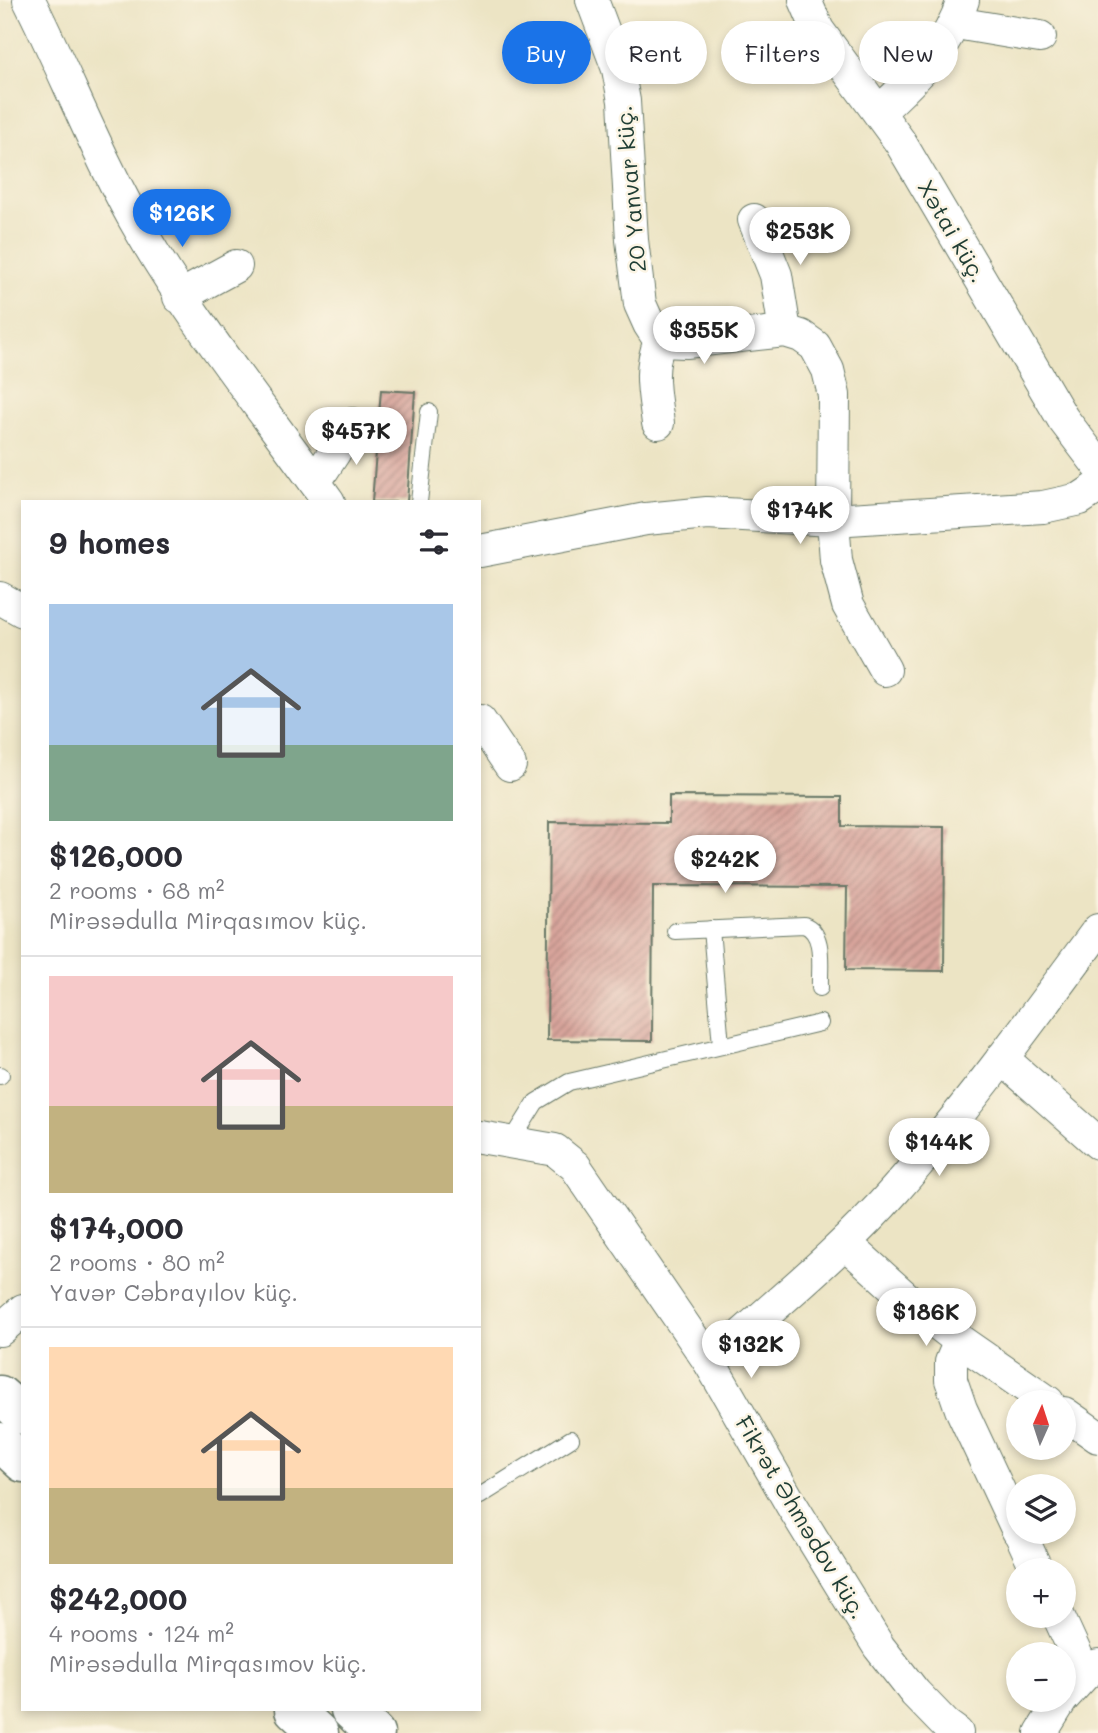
<!DOCTYPE html>
<meta charset="utf-8">
<style>
:root{--surface:#fff;--page:#f7f7f7;--text:#2b2b33;--muted:#7c7c81;--line:#e1e1e2;--accent:#1a73e8}
body{margin:0;font-family:Mali,sans-serif;background:var(--page);color:var(--text);height:100vh;display:flex;flex-direction:column;font-size:26px;white-space:nowrap}
*{box-sizing:border-box;margin:0}
p{font-size:23px;color:var(--muted)}
.icon{flex:none;width:38px;height:38px;fill:none;stroke:currentColor;stroke-width:2;stroke-linecap:round;stroke-linejoin:round}
.map{position:relative;flex:1;overflow:hidden}
.drawer{position:absolute;left:21px;top:500px;width:460px;height:1211px;display:flex;flex-direction:column;background:var(--surface);border-radius:0px;box-shadow:0 4px 10px #0003}
.drawer>*{flex:none}
.hud{position:absolute;left:502px;top:21px;width:490px;height:63px;display:flex;gap:14px}
.needle{width:46px;rotate:3deg}
.tools{position:absolute;left:1006px;top:1390px;display:grid;gap:14px}
.tools a{display:grid;place-items:center;width:70px;height:70px;border-radius:50%;background:var(--surface);box-shadow:0 4px 10px #0003;font-size:35px}
.price{position:absolute;translate:-50% -60px;padding:0 16px;border-radius:24px;background:#fff;color:#222;font-size:23px;line-height:46px;filter:drop-shadow(0 2px 4px #0008)}
.price::after{content:'';position:absolute;left:50%;top:42px;width:21px;height:16px;margin-left:-10px;background:inherit;clip-path:polygon(0 0,100% 0,50% 100%)}
.price.on{background:var(--accent);color:#fff}
ul{padding:0;list-style:none}
li{display:grid;align-content:center;gap:14px;height:371px;padding:0 28px}
li+li{border-top:2px solid var(--line)}
li span{display:grid;place-items:center;height:217px;border-radius:0px;color:#555}
li>.icon{margin-inline-start:auto}
span .icon{width:126px;height:126px;fill:#fffc;stroke-width:1}
li b{font-size:30px}
h2{display:flex;justify-content:space-between;align-items:center;height:84px;padding:0 28px;font-size:30px}
.chip{padding:0 24px;border-radius:32px;background:var(--surface);box-shadow:0 4px 10px #0003;font-size:24px;line-height:63px}
.chip.on{background:var(--accent);color:#fff}
.map>svg:first-child{display:block}
.building{fill:url(#building-hatch)}
.lines{fill:none;stroke-linecap:round;stroke-linejoin:round}
.lane-casing{stroke:#677766;stroke-width:18}
.street-casing{stroke:#677766;stroke-width:34}
.secondary-casing{stroke:#677766;stroke-width:41}
.lane{stroke:#fff;stroke-width:16}
.street{stroke:#fff;stroke-width:32}
.secondary{stroke:#fff;stroke-width:38}
.labels{text-anchor:middle;dominant-baseline:central;stroke-width:5;stroke-linejoin:round;paint-order:stroke}
.street-label{font-size:23px;fill:#1f3d34;stroke:#fcf5e5}
</style>
<div class="map">
<svg width="1098" height="1733" viewBox="0 0 1098 1733">
<defs>
<pattern id="building-hatch" width="6" height="6" patternUnits="userSpaceOnUse" patternTransform="scale(1.75)"><rect width="6" height="6" fill="#d8a49b"/><path d="M-1 1l2-2M0 6l6-6M5 7l2-2" fill="none" stroke="#af877f"/></pattern>
</defs>
<rect width="100%" height="100%" fill="#fcf5e5"/>
<filter id="ink" filterUnits="userSpaceOnUse"><feTurbulence type="fractalNoise" baseFrequency=".0143" numOctaves="2"/><feDisplacementMap in="SourceGraphic" scale="14" xChannelSelector="R" yChannelSelector="G"/><feConvolveMatrix kernelMatrix="1 2 1 2 8 2 1 2 1" color-interpolation-filters="sRGB"/></filter>
<filter id="wash" filterUnits="userSpaceOnUse"><feTurbulence type="fractalNoise" baseFrequency=".00686" numOctaves="4" result="noise"/><feDisplacementMap in="SourceGraphic" scale="28" xChannelSelector="R" yChannelSelector="G"/><feGaussianBlur stdDeviation="1.57" result="paint"/><feColorMatrix in="noise" values="0 0 0 0 0 0 0 0 0 0 0 0 0 0 0 0 0 1.4 0 .05"/><feComposite in="paint" operator="in"/></filter>
<g filter="url(#wash)">
<rect width="100%" height="100%" fill="#ece4c4"/>
<g id="blocks">
<!-- building -->
<g class="building">
<path d="M381 390 415 392 407 502H372Z"/>
<path d="M669 796 842 797V826L945 827 944 971 846 970 847 887 653 886 652 1041 547 1040 549 822 669 823Z"/>
</g>
</g>
</g>
<g filter="url(#ink)">
<use href="#blocks" fill-opacity="0" stroke="#677766" stroke-width="2"/>
<g class="lines">
<defs>
<g id="lane">
<path d="M419 502 429 412"/>
<path d="M711 929 721 1045"/>
<path d="M675 931 804 925C826 933 819 968 820 988"/>
<path d="M0 1076 1 1075"/>
<path d="M511 1142 536 1102 569 1082 820 1023"/>
<path d="M480 1496 571 1439"/>
</g>
<g id="street">
<path d="M29 0C68 78 99 160 143 235 198 329 266 413 329 502"/>
<path d="M592 0 618 69 624 101 632 240 640 304 649 324 660 341 686 342 785 331 801 336 815 346 828 370 834 395 833 520 836 560 848 605 885 670"/>
<path d="M805 0 818 30 900 142 1063 419 1098 465"/>
<path d="M956 23 1040 37"/>
<path d="M880 111C916 77 948 49 963 0"/>
<path d="M754 220 776 275 785 331"/>
<path d="M179 297 236 266"/>
<path d="M658 423C654 392 648 370 660 341"/>
<path d="M315 482 353 424"/>
<path d="M480 551 646 519 707 513 833 520 1043 507 1080 499 1098 487"/>
<path d="M0 598 23 611"/>
<path d="M480 721 510 765"/>
<path d="M1002 1058 1098 1143"/>
<path d="M480 1137 555 1150 575 1166 710 1363 791 1504 879 1647 915 1693 946 1725 957 1733"/>
<path d="M845 1243 915 1306 960 1341 1048 1402"/>
<path d="M0 1330 23 1310"/>
<path d="M960 1341 951 1362V1380L961 1409 1018 1531"/>
<path d="M710 1363C773 1306 840 1253 896 1189 968 1107 1033 1018 1098 930"/>
<path d="M1064 1413 1098 1437"/>
<path d="M1019 1531 1037 1570"/>
<path d="M1058 1615 1085 1674"/>
<path d="M1064 1697 1085 1674 1098 1665"/>
<path d="M1041 1733 1062 1699"/>
</g>
<g id="secondary">
<path d="M0 1395 23 1415"/>
<path d="M0 1442 23 1463"/>
<path d="M294 1710 319 1733"/>
<path d="M350 1710 375 1733"/>
</g>
</defs>
<!-- lane casing -->
<use href="#lane" class="lane-casing"/>
<!-- street casing -->
<use href="#street" class="street-casing"/>
<!-- secondary casing -->
<use href="#secondary" class="secondary-casing"/>
<!-- lane -->
<use href="#lane" class="lane"/>
<!-- street -->
<use href="#street" class="street"/>
<!-- secondary -->
<use href="#secondary" class="secondary"/>
</g>
</g>
<g class="labels">
<!-- street labels -->
<g class="street-label">
<text transform="translate(630 189) rotate(-95)">20 Yanvar küç.</text>
<text transform="translate(953 231) rotate(60)">Xətai küç.</text>
<text transform="translate(802 1517) rotate(59)">Fikrət Əhmədov küç.</text>
</g>
</g>
</svg>
<div class="tools">
<a><svg class="needle" viewBox="-14 -14 28 28"><path d="M0-13l5 13h-10z" fill="#e53935"/><path d="M0 13l5-13h-10z" fill="#7c7c81"/></svg></a>
<a><svg class="icon" aria-label="layers" viewBox="0 0 24 24"><path d="M12 4l9 5-9 5-9-5zM3 14l9 5 9-5"/></svg></a>
<a>+</a>
<a>−</a>
</div>
<b class="price on" style="left:182px;top:249px">$126K</b>
<b class="price" style="left:800px;top:267px">$253K</b>
<b class="price" style="left:704px;top:366px">$355K</b>
<b class="price" style="left:356px;top:467px">$457K</b>
<b class="price" style="left:800px;top:546px">$174K</b>
<b class="price" style="left:725px;top:895px">$242K</b>
<b class="price" style="left:939px;top:1178px">$144K</b>
<b class="price" style="left:926px;top:1348px">$186K</b>
<b class="price" style="left:751px;top:1380px">$132K</b>
<div class="hud">
<a class="chip on">Buy</a>
<a class="chip">Rent</a>
<a class="chip">Filters</a>
<a class="chip">New</a>
</div>
<section class="drawer">
<h2>9 homes<svg class="icon" aria-label="filters" viewBox="0 0 24 24"><path d="M4 7h16M4 17h16"/><circle cx="9" cy="7" r="2"/><circle cx="15" cy="17" r="2"/></svg></h2>
<ul>
<li><span style="background:linear-gradient(#a9c7e8 65%,#7fa58c 0)"><svg class="icon" aria-label="home" viewBox="0 0 24 24"><path d="M3 11l9-7 9 7M6 9v11h12V9"/></svg></span><div><b>$126,000</b><p>2 rooms · 68 m²</p><p>Mirəsədulla Mirqasımov küç.</p></div></li>
<li><span style="background:linear-gradient(#f6c9c9 60%,#c2b280 0)"><svg class="icon" aria-label="home" viewBox="0 0 24 24"><path d="M3 11l9-7 9 7M6 9v11h12V9"/></svg></span><div><b>$174,000</b><p>2 rooms · 80 m²</p><p>Yavər Cəbrayılov küç.</p></div></li>
<li><span style="background:linear-gradient(#ffd9b3 65%,#c2b280 0)"><svg class="icon" aria-label="home" viewBox="0 0 24 24"><path d="M3 11l9-7 9 7M6 9v11h12V9"/></svg></span><div><b>$242,000</b><p>4 rooms · 124 m²</p><p>Mirəsədulla Mirqasımov küç.</p></div></li>
</ul>
</section>
</div>
